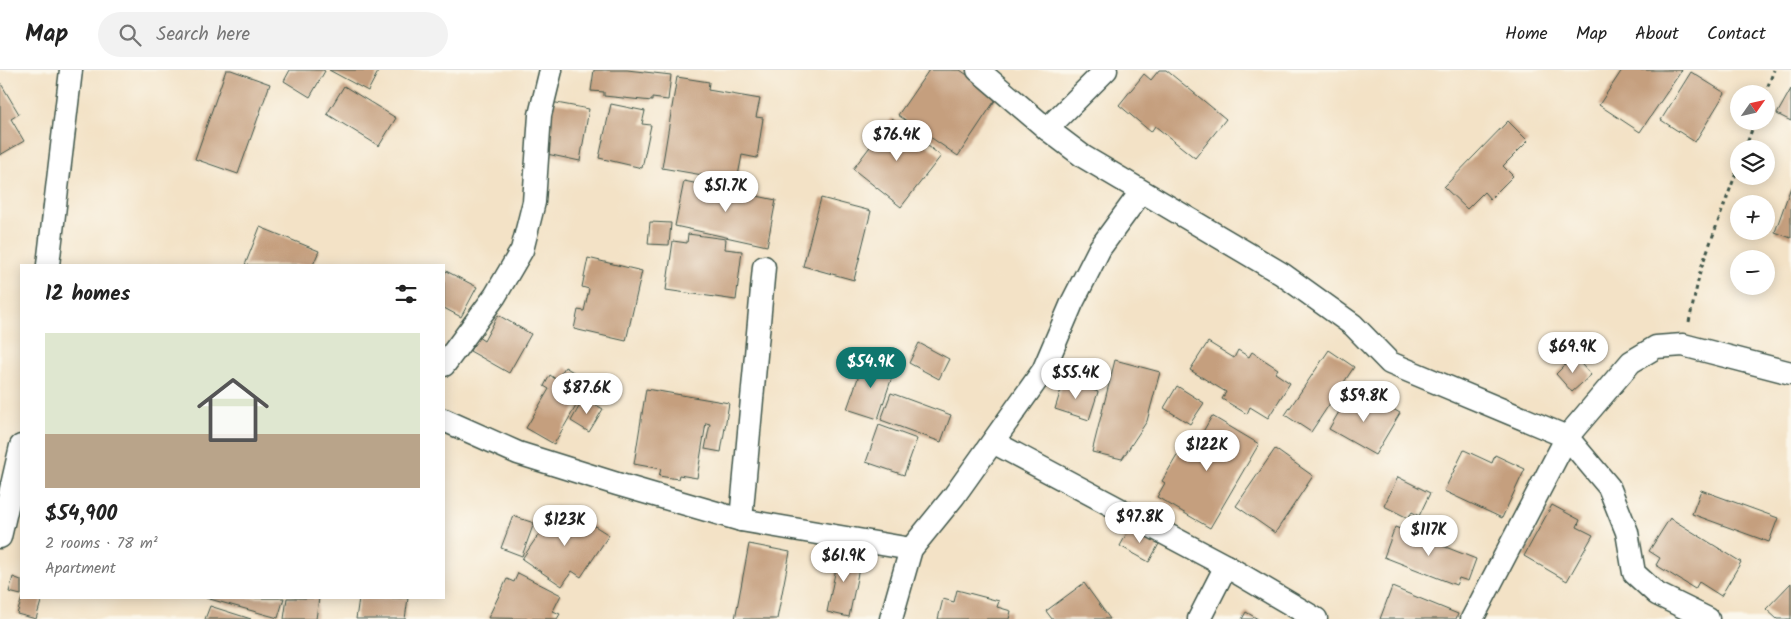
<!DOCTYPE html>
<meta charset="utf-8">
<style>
:root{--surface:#fff;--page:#f2f2f2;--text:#222;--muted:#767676;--line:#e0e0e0;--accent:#0f766e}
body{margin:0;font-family:Kalam,sans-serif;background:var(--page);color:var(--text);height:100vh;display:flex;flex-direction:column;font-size:19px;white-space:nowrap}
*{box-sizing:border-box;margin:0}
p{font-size:16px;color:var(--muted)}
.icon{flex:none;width:28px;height:28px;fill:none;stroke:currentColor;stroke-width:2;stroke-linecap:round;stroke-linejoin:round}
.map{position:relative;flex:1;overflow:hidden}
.details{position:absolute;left:20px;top:194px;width:425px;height:335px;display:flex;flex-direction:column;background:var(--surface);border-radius:0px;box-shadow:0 2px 12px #0003}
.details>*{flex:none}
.needle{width:32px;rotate:56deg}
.tools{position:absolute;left:1730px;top:15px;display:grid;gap:10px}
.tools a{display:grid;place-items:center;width:45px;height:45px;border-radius:50%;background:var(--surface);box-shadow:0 2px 12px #0003;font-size:25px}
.price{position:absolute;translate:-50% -42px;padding:0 11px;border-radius:18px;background:#fff;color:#222;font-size:16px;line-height:32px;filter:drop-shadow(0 1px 2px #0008)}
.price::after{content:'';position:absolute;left:50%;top:30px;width:15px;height:11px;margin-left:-8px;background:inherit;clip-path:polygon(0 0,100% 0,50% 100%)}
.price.active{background:var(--accent);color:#fff}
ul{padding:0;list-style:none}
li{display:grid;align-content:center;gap:10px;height:265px;padding:0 25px}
li span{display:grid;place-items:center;height:155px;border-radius:0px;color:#555}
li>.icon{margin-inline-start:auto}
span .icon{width:90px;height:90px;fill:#fffc;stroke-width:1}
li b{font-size:21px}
h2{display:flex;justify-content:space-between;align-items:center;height:60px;padding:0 25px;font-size:21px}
header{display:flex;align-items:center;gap:30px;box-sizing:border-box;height:70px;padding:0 25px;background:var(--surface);border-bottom:1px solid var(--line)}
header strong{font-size:24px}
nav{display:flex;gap:28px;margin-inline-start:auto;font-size:18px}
.search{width:350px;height:45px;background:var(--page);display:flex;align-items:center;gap:12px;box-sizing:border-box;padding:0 18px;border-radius:28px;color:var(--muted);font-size:19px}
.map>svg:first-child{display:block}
.building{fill:#c59f7e}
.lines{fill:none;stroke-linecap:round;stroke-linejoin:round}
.minor-casing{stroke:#3f564a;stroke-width:25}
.path{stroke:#3f564a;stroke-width:3;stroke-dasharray:4 4;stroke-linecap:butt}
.minor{stroke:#fff;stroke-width:22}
</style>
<header>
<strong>Map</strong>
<div class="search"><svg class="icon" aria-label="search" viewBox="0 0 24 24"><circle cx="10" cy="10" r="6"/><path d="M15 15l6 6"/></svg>Search here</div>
<nav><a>Home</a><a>Map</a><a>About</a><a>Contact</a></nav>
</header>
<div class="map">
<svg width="1791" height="549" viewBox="0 0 1791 549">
<rect width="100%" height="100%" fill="#fbf7ec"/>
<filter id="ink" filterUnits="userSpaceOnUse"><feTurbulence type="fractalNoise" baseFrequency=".02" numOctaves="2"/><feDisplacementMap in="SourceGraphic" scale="10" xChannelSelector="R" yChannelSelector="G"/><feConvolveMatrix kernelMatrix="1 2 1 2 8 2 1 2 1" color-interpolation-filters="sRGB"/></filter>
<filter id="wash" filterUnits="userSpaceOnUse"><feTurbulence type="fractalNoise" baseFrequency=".0096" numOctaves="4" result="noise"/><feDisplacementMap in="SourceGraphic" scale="20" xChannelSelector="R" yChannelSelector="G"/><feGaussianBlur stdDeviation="1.12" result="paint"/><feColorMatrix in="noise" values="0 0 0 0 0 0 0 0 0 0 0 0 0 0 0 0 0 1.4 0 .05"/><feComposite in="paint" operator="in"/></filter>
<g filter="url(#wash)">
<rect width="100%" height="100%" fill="#f3e2c6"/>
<g id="blocks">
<!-- building -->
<g class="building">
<path d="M226 0H231L270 14 238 104 195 89Z"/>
<path d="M290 0H323L325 1 310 27 284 11Z"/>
<path d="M329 0H379L368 21Z"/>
<path d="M594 0H627L671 5 668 30 652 28V31L604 26V22L591 21Z"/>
<path d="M929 0H960L998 26 958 86 898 45Z"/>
<path d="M1159 0H1166L1226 49 1195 88 1155 56 1151 62 1119 35 1144 4 1151 10Z"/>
<path d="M1622 0H1682L1640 62 1599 35Z"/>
<path d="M1691 2 1725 23 1695 72 1661 50Z"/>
<path d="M677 7 709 12 708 20 760 29 756 47 763 48 757 88 742 85 737 111 662 98Z"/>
<path d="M0 12 19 44 11 49 24 71 0 85Z"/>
<path d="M344 16 396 48 379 76 327 44Z"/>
<path d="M1791 19V51L1777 44Z"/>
<path d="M551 32 589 39 580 91 542 83Z"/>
<path d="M611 34 645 41 642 54 651 55 642 98 599 88Z"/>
<path d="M892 48 941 86 901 137 853 99Z"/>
<path d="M1508 51 1528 71 1503 96 1513 106 1490 129 1484 122 1467 139 1444 117Z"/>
<path d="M684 111 776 130 767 176 675 156Z"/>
<path d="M1791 117V168L1775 162Z"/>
<path d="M821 128 871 141 854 210 803 196Z"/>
<path d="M650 152 671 153 669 175 648 174Z"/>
<path d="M260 157 319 181 313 195H245Z"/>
<path d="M688 164 726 169 725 179 742 181 736 230 666 220 673 171 687 173Z"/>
<path d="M588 188 642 201 626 271 574 259 578 240 584 241 589 219 582 217Z"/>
<path d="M446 201 477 217 461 247 444 238V206Z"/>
<path d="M498 245 531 264 509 303 470 281 478 267 484 271Z"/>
<path d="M1208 272 1234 288 1238 280 1249 287 1252 282 1278 299 1275 303 1290 313 1268 348 1250 337 1247 344 1222 329 1226 322 1190 300Z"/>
<path d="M919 273 949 289 939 309 909 293Z"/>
<path d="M1329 280 1354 297 1311 362 1285 345Z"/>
<path d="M1574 286 1591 305 1572 322 1556 304Z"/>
<path d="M865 288 895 298 878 349 847 339Z"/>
<path d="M1115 290 1160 302 1147 351 1122 389 1092 382Z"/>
<path d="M565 297 590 312 554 374 526 358 549 319 544 316 550 305 557 310Z"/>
<path d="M1064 310 1098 322 1089 350 1055 339Z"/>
<path d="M1177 316 1204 333 1190 354 1164 338Z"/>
<path d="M646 319 729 333 721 382 705 379 710 354 706 353 697 408 679 405 678 409 659 406 661 399 634 394Z"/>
<path d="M891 323 951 345 941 372 881 350Z"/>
<path d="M1350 323 1375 338 1379 331 1400 343 1375 385 1329 359Z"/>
<path d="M584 328 603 339 589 362 571 351Z"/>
<path d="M1212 346 1259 374 1210 458 1157 427 1165 413 1162 411 1188 367 1197 372Z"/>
<path d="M879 355 917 369 904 405 866 392Z"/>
<path d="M1275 379 1313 406 1275 463 1236 436Z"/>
<path d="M1464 380 1492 393 1495 385 1525 399 1502 448 1444 421Z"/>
<path d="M1398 407 1430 423 1419 446 1412 442 1408 448 1384 436Z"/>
<path d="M1701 420 1778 448 1769 472 1692 444Z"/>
<path d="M1552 435 1580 450 1577 457 1593 465 1567 511 1524 486Z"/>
<path d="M557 437 586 458 590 453 609 465 581 507 572 501 562 516 522 489Z"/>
<path d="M513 446 534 453 522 486 501 478Z"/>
<path d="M1670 448 1741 492 1721 526 1699 512 1695 519 1656 495 1660 488 1649 481Z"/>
<path d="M1131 456 1160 472 1149 492 1120 476Z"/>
<path d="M1395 457 1476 489 1468 511 1459 508 1456 515 1384 487Z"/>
<path d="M749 474 790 482 777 549H735Z"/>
<path d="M840 479 862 484 849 547 827 542Z"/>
<path d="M518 503 561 525 553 541 560 544 557 549 488 548 507 509 514 512Z"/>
<path d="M13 507 21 510V525L9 522Z"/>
<path d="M1084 513 1110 549H1052L1046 541Z"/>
<path d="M1791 513V549H1777L1766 539Z"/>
<path d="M1392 517 1458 544 1456 549H1380Z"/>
<path d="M957 520 999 531 997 537 1011 541 1009 549H938L943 529 954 532Z"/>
<path d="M22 528H42L36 549 17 544Z"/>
<path d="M206 528H284L278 548Z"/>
<path d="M287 528H319L316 549H284Z"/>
<path d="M359 528H408L405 549H356Z"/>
<path d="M210 536 251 549H205Z"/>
<path d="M1246 542 1258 549H1242Z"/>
</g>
</g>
</g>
<g filter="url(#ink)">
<use href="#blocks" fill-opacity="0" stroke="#3f564a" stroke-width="1"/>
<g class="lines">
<defs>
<g id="minor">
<path d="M978 0 1047 59 1084 87 1282 204 1353 255 1390 293 1567 367 1609 417 1627 462 1634 503 1657 524 1708 549"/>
<path d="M1047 59 1106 0"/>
<path d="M48 195 71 0"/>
<path d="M444 295 495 226 522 180 534 132 540 45 551 0"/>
<path d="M444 350 518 383 617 414 741 450 911 479"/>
<path d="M993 372 1226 496 1316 549"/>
<path d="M741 450 764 197"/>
<path d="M0 467 21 376"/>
<path d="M891 549 911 479 954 426 1043 301 1072 233 1100 178 1141 122"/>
<path d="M1199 549 1226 496"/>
<path d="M1472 549 1567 367 1631 292 1656 277 1683 275 1791 303"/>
</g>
</defs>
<!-- minor casing -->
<use href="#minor" class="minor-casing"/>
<!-- path -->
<g class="path">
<path d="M1765 24 1774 0"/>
<path d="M1745 79 1755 51"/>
<path d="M1689 252 1701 198 1739 95"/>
</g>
<!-- minor -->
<use href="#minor" class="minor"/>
</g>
</g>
</svg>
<div class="tools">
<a><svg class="needle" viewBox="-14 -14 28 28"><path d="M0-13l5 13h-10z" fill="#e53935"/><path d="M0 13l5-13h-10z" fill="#767676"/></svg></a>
<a><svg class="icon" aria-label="layers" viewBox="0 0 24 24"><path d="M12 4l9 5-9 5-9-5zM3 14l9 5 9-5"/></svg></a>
<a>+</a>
<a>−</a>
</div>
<b class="price" style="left:897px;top:92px">$76.4K</b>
<b class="price" style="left:726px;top:143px">$51.7K</b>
<b class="price" style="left:1573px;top:304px">$69.9K</b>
<b class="price active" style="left:871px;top:319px">$54.9K</b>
<b class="price" style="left:1076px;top:330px">$55.4K</b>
<b class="price" style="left:587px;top:345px">$87.6K</b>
<b class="price" style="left:1364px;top:353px">$59.8K</b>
<b class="price" style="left:1207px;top:402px">$122K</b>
<b class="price" style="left:1140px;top:474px">$97.8K</b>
<b class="price" style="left:565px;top:477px">$123K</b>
<b class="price" style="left:1429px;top:487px">$117K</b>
<b class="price" style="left:844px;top:513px">$61.9K</b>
<section class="details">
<h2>12 homes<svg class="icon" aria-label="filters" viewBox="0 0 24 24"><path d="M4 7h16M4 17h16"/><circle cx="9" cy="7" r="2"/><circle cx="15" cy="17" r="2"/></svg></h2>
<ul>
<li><span style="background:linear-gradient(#dfe7d0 65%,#b9a48a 0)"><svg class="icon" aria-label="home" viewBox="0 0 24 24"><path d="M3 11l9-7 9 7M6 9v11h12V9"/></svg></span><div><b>$54,900</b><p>2 rooms · 78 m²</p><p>Apartment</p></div></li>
</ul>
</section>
</div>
